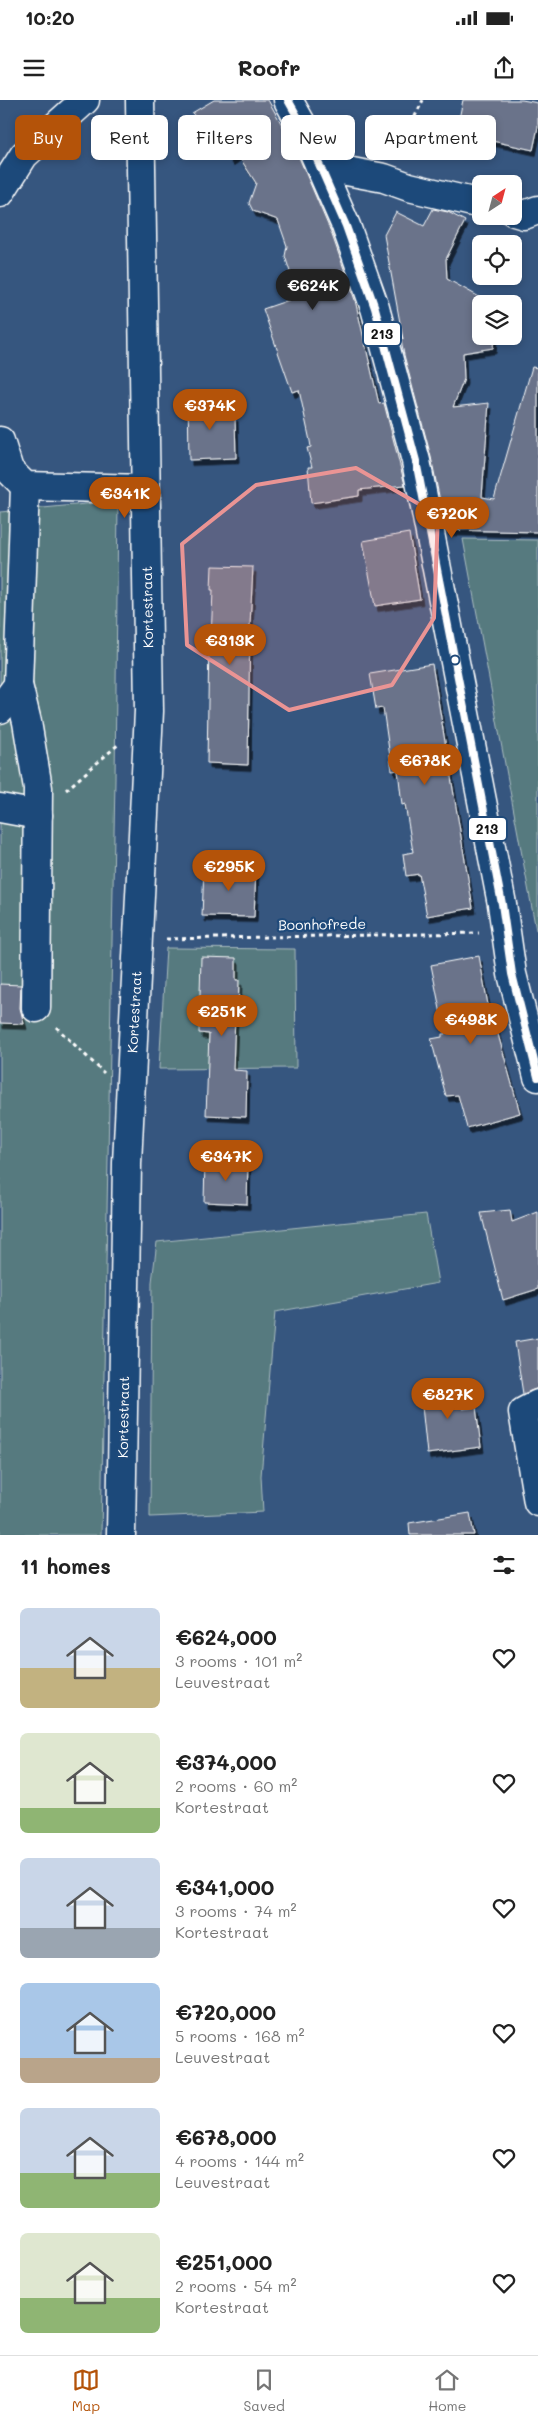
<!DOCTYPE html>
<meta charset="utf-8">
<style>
:root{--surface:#fff;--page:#f6f6f6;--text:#222;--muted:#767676;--line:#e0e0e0;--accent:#b45309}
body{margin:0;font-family:Mali,sans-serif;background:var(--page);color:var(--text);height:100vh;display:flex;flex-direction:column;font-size:19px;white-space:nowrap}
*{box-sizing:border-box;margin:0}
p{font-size:16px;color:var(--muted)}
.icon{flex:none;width:28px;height:28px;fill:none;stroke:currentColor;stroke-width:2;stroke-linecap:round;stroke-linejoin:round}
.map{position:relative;height:1435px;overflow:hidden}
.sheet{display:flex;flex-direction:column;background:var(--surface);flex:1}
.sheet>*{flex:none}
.hud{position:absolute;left:15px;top:15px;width:509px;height:45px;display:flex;gap:10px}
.needle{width:32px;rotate:36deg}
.tools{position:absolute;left:472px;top:75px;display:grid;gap:10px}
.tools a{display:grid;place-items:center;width:50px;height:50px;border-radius:8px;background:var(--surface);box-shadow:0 2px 8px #0003;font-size:25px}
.price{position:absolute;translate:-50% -42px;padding:0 11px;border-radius:18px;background:var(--accent);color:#fff;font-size:16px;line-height:32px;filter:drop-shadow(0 1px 2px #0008)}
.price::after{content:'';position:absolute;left:50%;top:30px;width:15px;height:11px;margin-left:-8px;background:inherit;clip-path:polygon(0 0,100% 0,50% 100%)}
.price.current{background:#222;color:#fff}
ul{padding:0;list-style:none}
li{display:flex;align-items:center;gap:15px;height:125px;padding:0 20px}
li span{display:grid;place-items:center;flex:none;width:140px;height:100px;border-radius:8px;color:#555}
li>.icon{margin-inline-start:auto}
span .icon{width:60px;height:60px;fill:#fffc;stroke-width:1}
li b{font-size:21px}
h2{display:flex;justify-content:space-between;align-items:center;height:60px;padding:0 20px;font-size:21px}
.tag{padding:0 18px;border-radius:8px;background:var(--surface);box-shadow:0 2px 8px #0003;font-size:18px;line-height:45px}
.tag.current{background:var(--accent);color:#fff}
.status{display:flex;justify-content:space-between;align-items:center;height:35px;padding:0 25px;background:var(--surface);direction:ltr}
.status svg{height:14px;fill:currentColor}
header{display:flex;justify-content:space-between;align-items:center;height:65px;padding:0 20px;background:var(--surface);font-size:22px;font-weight:800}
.tab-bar{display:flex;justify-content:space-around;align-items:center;height:70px;border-top:1px solid var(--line);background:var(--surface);font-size:14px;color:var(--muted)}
.tab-bar a{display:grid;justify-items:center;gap:2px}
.tab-bar .current{color:var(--accent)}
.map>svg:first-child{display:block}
.green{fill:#567a7f;stroke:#aabcbf}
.building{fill:#6a738a;stroke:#fff;filter:url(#shadow)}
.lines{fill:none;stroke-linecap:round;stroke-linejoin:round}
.minor-casing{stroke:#fff;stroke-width:31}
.path{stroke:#fff;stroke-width:3;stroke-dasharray:4 4;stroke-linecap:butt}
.minor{stroke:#1f4a7a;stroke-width:28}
.bus-1-casing{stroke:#1f4a7a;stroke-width:11}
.bus-1{stroke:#fff;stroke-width:8}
.marked{fill:#ea9494;fill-opacity:0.2;stroke:#ea9494;stroke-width:4;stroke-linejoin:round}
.bus-dot{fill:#fff;stroke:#1f4a7a;stroke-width:2}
.labels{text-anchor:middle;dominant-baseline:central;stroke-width:4.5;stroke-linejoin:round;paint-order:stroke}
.street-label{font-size:14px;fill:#fff;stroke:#1f4a7a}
.line-badge{stroke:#1f4a7a;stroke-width:2}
.pale-badge-label{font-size:14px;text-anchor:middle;font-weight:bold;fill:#111}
</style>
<div class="status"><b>10:20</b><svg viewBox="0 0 49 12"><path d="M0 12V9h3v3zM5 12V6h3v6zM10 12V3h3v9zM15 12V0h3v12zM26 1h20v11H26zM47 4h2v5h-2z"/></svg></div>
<header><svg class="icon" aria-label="menu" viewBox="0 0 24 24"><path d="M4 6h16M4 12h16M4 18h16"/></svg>Roofr<svg class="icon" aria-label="share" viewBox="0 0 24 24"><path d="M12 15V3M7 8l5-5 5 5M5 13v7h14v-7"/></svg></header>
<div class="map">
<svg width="538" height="1435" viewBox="0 0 538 1435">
<defs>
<filter id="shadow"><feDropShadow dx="3" dy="5.5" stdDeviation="0" flood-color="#0009"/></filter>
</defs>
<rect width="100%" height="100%" fill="#36567f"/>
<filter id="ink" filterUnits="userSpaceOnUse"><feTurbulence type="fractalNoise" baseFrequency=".02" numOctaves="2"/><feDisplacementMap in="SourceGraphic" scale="10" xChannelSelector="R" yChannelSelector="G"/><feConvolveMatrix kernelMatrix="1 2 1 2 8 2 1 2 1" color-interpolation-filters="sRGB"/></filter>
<g filter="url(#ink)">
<!-- green -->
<g class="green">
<path d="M118 401 115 680 101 1435H0V412Z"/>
<path d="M463 439 538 440V830H536Z"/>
<path d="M166 848 295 849 296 968 159 969Z"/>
<path d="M426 1114 438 1183 275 1212 261 1376 263 1412 150 1417 152 1182 157 1142Z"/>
</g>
<!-- building -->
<g class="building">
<path d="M214 0H268L295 48 331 132 355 200 379 304 384 303 405 385 359 390V396L311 403 308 367H312L307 348 311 347 310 341 299 290 292 292 263 209 298 197 285 156 287 146 278 120 253 111 249 103 256 83 238 55 231 60 212 35 192 13Z"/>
<path d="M463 0H522L538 3V27L533 50 456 33Z"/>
<path d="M433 109 448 112 465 121 446 159 447 179 492 204H481V236H494L493 248 463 253 464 279 453 307 489 303 482 397 494 399 532 267 538 268V432L446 430 431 357 404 255 400 234 403 239 384 135 396 112 424 126Z"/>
<path d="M216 295V317L235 316 236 358 189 360 188 296Z"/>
<path d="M409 433 420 499 375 506 363 441Z"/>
<path d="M212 466 253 467 250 525 248 665 207 663 209 541H211L213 490H211Z"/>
<path d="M432 564 473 808 427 816 419 774 406 776 403 754 413 752 405 704 402 705 398 670 392 671 383 608 376 609 370 574Z"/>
<path d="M204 768 256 769 254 817 202 816Z"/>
<path d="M479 856 491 921 494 920 520 1013 467 1028 458 995 446 996 431 939 442 937V934H445L431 865Z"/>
<path d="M201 857 236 858V880H239L238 915H235L233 970 247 971 246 1017 206 1015 209 934 199 933Z"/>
<path d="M0 884 21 885 20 908 24 924 0 923Z"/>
<path d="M205 1061 248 1062 247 1104 204 1102Z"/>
<path d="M510 1110 512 1122 538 1112V1189L503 1200 481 1113Z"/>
<path d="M538 1238V1288L523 1294 515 1242Z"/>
<path d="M459 1282 463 1309 476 1307 481 1347 427 1354 420 1287Z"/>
<path d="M470 1413 474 1435H410L409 1423Z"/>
</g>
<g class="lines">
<defs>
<g id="minor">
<path d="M288 0 301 23 346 126 375 208 416 361 502 804 512 874 538 977"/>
<path d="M320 66 384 78 409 87 481 104"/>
<path d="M0 93 24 55 85 0"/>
<path d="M514 112 524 115 538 110"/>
<path d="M0 341 9 370 25 386 145 389"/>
<path d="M25 386 18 585 27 622 38 688 36 908"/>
<path d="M0 609 18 585"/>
<path d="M0 708 38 715"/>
<path d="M538 1304 523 1312 538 1402"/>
<path d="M121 1435 127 1063 149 611 140 0"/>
</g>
</defs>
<!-- minor casing -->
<use href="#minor" class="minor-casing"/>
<!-- path -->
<g class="path">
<path d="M397 53 423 0"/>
<path d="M66 690 120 643"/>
<path d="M166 839 479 833"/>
<path d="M56 927 104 973"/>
</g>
<!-- minor -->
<use href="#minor" class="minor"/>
<defs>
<path id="bus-1" d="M288 0 301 23 346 126 375 208 416 361 502 804 512 874 538 977"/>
</defs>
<!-- bus-1 casing -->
<use href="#bus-1" class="bus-1-casing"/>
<!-- bus-1 -->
<use href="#bus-1" class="bus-1"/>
</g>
</g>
<!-- marked area -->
<path class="marked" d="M356 368 438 415 434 518 392 585 289 610 187 545 182 444 256 385Z"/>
<!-- markers -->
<circle class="bus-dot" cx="455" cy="560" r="4.5"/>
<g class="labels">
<!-- street labels -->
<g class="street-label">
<text transform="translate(147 507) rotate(-91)">Kortestraat</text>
<text transform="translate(322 824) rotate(-1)">Boonhofrede</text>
<text transform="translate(134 912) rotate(-87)">Kortestraat</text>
<text transform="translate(123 1317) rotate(-89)">Kortestraat</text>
</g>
</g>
<g class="line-badge">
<rect x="363" y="222" width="38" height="24" rx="5" fill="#fff"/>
<rect x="468" y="717" width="39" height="24" rx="5" fill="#fff"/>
</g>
<g class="pale-badge-label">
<text x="382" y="239">213</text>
<text x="487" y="734">213</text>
</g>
</svg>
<div class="tools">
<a><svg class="needle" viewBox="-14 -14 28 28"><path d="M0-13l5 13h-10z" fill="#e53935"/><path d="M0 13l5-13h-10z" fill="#767676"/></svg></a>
<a><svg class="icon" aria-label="locate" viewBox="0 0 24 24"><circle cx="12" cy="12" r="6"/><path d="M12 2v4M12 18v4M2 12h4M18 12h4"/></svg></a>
<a><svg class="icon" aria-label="layers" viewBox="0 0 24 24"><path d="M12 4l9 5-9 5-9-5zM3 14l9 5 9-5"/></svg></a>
</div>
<b class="price current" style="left:313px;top:211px">€624K</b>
<b class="price" style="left:210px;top:331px">€374K</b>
<b class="price" style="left:125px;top:419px">€341K</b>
<b class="price" style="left:452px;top:439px">€720K</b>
<b class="price" style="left:230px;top:566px">€313K</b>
<b class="price" style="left:425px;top:686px">€678K</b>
<b class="price" style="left:229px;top:792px">€295K</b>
<b class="price" style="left:222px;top:937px">€251K</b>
<b class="price" style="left:471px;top:945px">€498K</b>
<b class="price" style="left:226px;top:1082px">€347K</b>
<b class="price" style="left:448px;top:1320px">€827K</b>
<div class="hud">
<a class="tag current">Buy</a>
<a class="tag">Rent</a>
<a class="tag">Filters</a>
<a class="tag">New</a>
<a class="tag">Apartment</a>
</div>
</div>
<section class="sheet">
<h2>11 homes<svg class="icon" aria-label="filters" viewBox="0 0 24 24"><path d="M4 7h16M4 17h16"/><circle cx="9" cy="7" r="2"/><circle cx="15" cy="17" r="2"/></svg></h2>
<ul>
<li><span style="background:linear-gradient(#c9d6e8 60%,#c2b280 0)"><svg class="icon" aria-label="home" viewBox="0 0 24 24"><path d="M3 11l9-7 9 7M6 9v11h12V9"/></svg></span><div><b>€624,000</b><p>3 rooms · 101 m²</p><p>Leuvestraat</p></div><svg class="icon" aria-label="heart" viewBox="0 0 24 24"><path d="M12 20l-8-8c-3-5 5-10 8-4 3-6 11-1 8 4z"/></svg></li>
<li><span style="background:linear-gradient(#dfe7d0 75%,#8fb573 0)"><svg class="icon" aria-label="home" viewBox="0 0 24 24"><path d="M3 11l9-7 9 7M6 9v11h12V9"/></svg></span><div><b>€374,000</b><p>2 rooms · 60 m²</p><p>Kortestraat</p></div><svg class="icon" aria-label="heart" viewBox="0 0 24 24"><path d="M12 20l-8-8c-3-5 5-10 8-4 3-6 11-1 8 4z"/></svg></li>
<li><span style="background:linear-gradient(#c9d6e8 70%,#9aa5b1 0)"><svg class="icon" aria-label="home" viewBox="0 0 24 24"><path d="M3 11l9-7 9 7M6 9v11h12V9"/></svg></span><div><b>€341,000</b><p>3 rooms · 74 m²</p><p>Kortestraat</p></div><svg class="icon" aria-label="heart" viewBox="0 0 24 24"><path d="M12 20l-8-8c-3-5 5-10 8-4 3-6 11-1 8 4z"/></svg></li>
<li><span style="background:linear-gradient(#a9c7e8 75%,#b9a48a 0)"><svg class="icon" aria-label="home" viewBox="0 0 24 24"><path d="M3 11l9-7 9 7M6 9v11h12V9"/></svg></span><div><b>€720,000</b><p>5 rooms · 168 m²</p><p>Leuvestraat</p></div><svg class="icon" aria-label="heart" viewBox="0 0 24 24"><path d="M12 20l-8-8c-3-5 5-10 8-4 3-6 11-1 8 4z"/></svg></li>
<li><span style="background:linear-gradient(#c9d6e8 65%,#8fb573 0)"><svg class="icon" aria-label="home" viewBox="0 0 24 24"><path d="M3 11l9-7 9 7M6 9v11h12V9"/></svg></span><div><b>€678,000</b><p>4 rooms · 144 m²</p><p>Leuvestraat</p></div><svg class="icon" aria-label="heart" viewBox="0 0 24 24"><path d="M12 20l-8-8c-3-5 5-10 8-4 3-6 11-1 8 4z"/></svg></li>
<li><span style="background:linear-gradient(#dfe7d0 65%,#8fb573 0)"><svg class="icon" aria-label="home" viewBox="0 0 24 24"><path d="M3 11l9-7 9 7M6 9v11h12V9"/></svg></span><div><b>€251,000</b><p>2 rooms · 54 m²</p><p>Kortestraat</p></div><svg class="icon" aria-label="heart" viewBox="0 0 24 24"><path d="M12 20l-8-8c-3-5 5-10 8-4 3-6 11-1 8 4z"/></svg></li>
</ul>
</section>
<nav class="tab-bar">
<a class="current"><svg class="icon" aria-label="map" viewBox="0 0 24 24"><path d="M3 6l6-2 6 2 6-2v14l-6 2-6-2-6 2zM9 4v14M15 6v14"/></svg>Map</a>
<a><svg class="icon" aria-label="saved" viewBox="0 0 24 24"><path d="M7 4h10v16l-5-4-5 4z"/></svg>Saved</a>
<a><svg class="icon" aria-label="home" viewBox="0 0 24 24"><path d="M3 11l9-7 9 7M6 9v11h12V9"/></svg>Home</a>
</nav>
